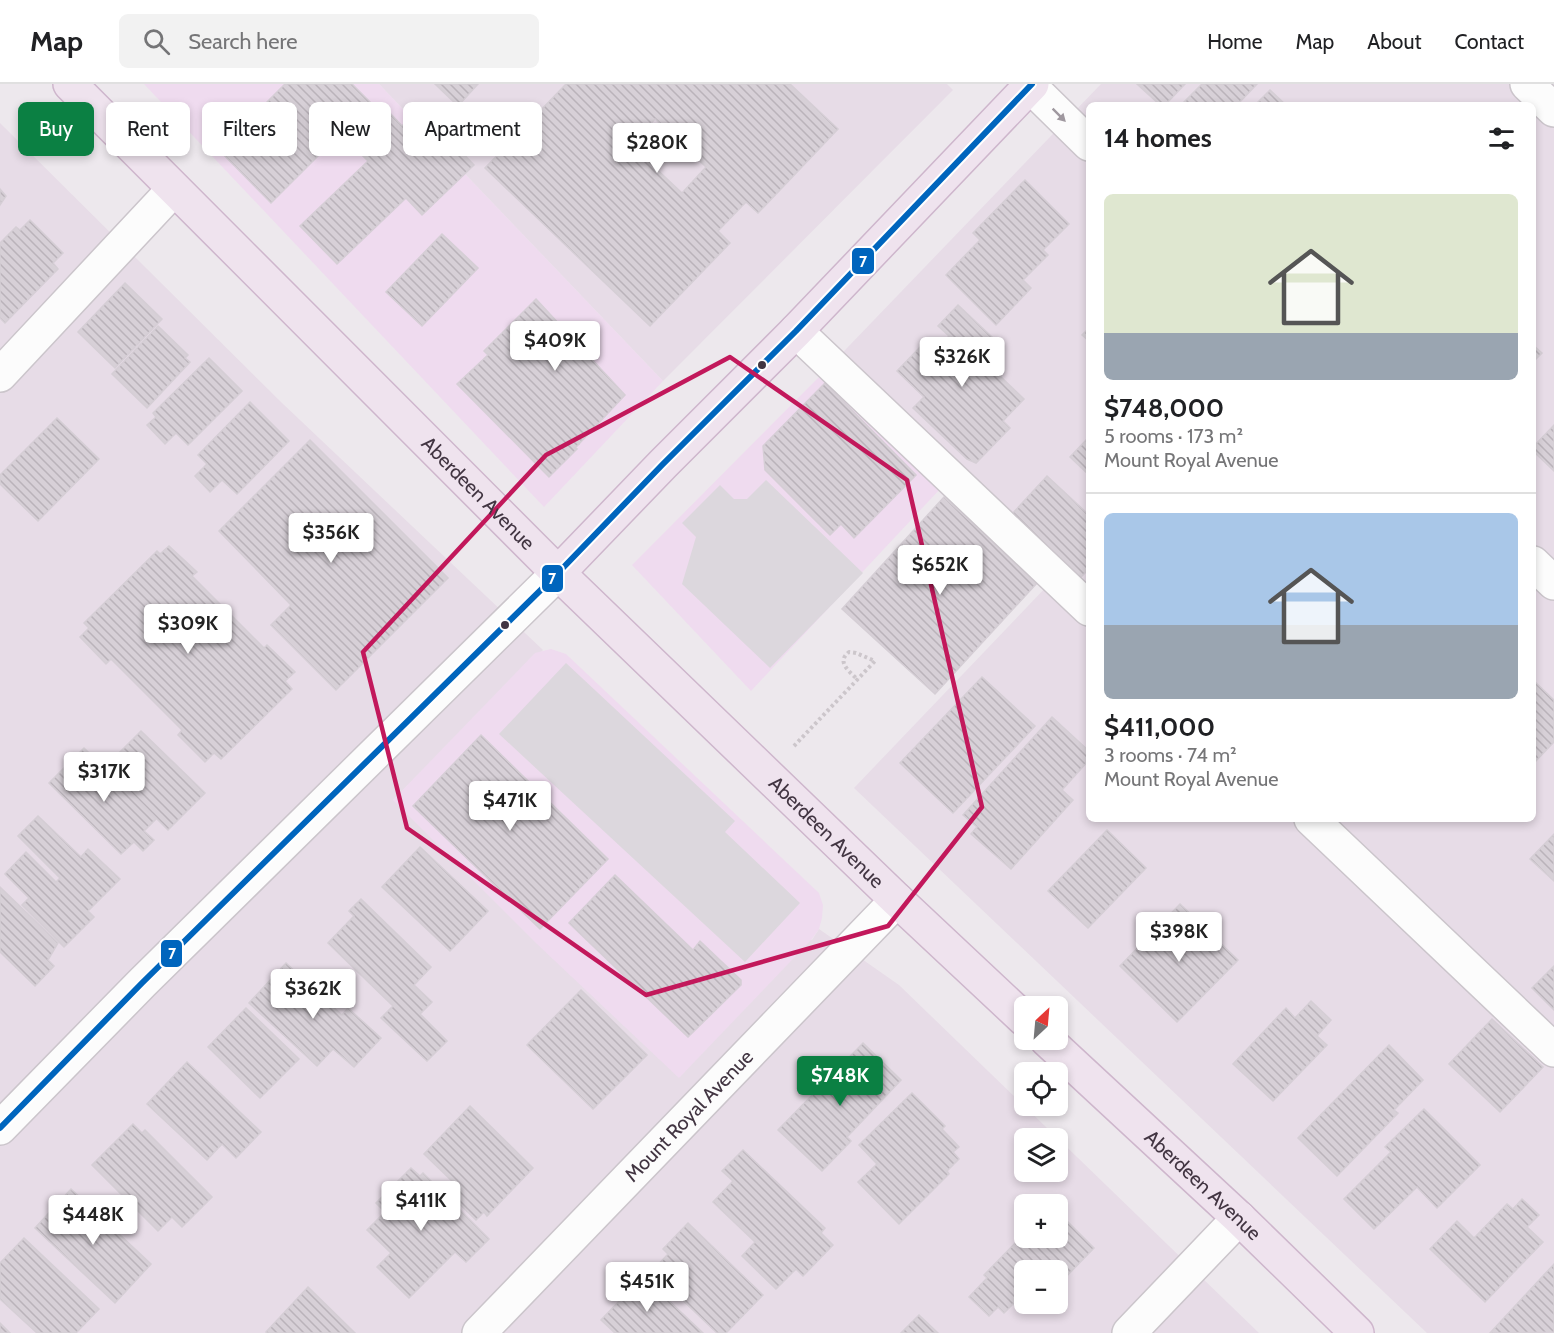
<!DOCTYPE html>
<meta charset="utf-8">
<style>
:root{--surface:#fff;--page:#f2f2f2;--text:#202124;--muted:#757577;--line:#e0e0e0;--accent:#0b8043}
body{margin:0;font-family:Cabin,sans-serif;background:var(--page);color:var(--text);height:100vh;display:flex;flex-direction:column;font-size:22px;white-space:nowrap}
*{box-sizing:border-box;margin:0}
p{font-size:20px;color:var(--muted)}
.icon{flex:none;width:33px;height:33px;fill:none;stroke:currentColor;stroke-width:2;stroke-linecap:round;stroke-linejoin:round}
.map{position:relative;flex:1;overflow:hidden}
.sheet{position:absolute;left:1086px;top:18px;width:450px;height:720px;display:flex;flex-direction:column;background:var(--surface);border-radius:9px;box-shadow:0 3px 9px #0003}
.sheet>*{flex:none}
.top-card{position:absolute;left:18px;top:18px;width:570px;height:54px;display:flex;gap:12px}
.needle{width:39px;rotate:26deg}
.tools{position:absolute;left:1014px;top:912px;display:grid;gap:12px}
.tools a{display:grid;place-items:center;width:54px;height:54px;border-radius:9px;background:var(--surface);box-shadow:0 3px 9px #0003;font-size:30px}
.price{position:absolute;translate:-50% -51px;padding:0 14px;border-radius:6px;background:#fff;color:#222;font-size:20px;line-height:39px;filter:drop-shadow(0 2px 3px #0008)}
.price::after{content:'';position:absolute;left:50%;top:36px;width:18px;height:14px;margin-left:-9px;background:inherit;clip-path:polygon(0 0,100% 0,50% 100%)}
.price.on{background:var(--accent);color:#fff}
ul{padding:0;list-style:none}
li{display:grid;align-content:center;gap:12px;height:318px;padding:0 18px}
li+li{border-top:2px solid var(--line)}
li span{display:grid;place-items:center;height:186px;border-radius:9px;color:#555}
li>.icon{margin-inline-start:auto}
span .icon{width:108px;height:108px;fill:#fffc;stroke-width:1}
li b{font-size:26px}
h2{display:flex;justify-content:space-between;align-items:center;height:72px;padding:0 18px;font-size:26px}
.tag{padding:0 21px;border-radius:9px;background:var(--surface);box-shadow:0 3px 9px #0003;font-size:21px;line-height:54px}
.tag.on{background:var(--accent);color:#fff}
header{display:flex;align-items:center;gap:36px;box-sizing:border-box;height:84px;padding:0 30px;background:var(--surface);border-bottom:2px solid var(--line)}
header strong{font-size:28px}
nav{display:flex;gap:33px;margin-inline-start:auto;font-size:21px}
.search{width:420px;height:54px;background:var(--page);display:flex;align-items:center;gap:15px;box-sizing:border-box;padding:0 21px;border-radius:9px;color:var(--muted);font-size:22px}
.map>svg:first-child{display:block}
.residential{fill:#e7dce7;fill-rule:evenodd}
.commercial{fill:#efdbef}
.parking{fill:#dcd7dd}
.building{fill:url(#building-back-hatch);stroke:#d5ced5;stroke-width:1.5;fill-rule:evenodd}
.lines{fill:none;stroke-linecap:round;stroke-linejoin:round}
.minor-casing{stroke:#cbc5cb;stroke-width:36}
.major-casing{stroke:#ceb6cc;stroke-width:36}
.path{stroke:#ccc6cb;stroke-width:4;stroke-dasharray:3 3;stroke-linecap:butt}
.minor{stroke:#fcfcfc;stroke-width:33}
.major{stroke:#efe3ee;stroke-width:33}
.bus-1-casing{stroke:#fff;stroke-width:10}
.bus-1{stroke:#0065bd;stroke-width:6}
.oneway{fill:#9f989f}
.marked{fill:none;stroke:#c2185b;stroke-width:4.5;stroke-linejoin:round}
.bus-dot{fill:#423542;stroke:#fff;stroke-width:2}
.labels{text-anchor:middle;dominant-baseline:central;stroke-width:4.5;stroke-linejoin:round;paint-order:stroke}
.street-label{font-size:20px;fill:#423542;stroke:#fff}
.line-badge{stroke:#fff;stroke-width:2}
.badge-label{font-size:16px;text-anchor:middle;font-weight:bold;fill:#fff}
</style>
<header>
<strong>Map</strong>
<div class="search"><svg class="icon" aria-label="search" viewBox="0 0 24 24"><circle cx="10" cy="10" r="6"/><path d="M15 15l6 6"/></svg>Search here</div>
<nav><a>Home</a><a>Map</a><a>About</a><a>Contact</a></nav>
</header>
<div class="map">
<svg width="1554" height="1249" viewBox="0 0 1554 1249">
<defs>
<pattern id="building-back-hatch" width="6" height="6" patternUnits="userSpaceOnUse" patternTransform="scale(1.5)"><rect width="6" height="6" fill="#d7d0d7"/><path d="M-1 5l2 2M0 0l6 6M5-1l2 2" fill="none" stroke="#bab3ba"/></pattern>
</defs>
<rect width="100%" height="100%" fill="#ede8ed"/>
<!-- residential -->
<g class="residential">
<path d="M379 0H947L953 6 663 297Z"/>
<path d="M1101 0H1554V1249H1427L854 704 1048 501 822 290ZM1089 21H1533V735H1089Z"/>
<path d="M0 39 282 319 543 566 393 716 812 856 819 845 899 901 1259 1249H0ZM1024 1054H1058V1088H1024ZM1024 1120H1058V1154H1024ZM1024 1186H1058V1220H1024Z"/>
</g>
<!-- commercial -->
<g class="commercial">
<path d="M144 0H379L663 297 544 423Z"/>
<path d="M822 290 941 404 751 607 632 481Z"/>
<path d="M551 565 566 570 819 809 823 821 822 834 819 845 812 855 679 994 537 860 393 716 535 569Z"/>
</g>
<!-- parking -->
<g class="parking">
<path d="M766 396 863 489 770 584 682 500 696 453 682 439 720 401 734 415H747Z"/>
<path d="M566 579 735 737 725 748 800 819 745 878 499 650Z"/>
</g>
<!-- building -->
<g class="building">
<path d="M285 0H352L371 19 271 119 219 66Z"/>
<path d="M435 0H478L458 22Z"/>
<path d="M566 0H790L838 45 758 129 746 118 718 147 730 159 650 242 485 84ZM655 35 706 83 682 109 631 61Z"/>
<path d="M1137 0H1185L1165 21H1160Z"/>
<path d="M1202 0H1257L1237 21H1181Z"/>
<path d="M1270 6 1286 21H1255Z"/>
<path d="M389 28 402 42 411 33 447 71 456 62 474 81 422 131 406 114 337 180 300 142 368 77 353 62Z"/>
<path d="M1025 96 1069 140 1043 166 1048 171 1023 196 1031 204 996 241 946 191 980 156 973 149Z"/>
<path d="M0 105 6 112 0 121Z"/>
<path d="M30 136 63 169 53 179 58 185 5 239 0 234V159L16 143 20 146Z"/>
<path d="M442 150 478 184 422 242 386 208Z"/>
<path d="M125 199 162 235 115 284 78 248Z"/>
<path d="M536 215 625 311 579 360 484 267Z"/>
<path d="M958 221 992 253 976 269 1024 315 1003 337 1010 344 976 379 967 375 913 324 924 313 897 287 922 261 932 270 949 252 938 242Z"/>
<path d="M158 242 188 271 185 274 190 278 147 324 112 290Z"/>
<path d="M1089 244V257L1082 251Z"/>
<path d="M1533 261 1542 269 1533 278Z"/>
<path d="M489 270 579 360 575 364 577 365 549 393 457 300Z"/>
<path d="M209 274 242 307 188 361 176 349 165 360 147 341 156 333 153 329Z"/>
<path d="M825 299 916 391 854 454 841 440 830 451 765 386 763 362Z"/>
<path d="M250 318 289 357 237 410 222 396 210 408 195 392 207 380 198 371Z"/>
<path d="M57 334 99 375 38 437 0 400V391Z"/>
<path d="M1554 341V387L1533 367V363Z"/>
<path d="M1089 353V391L1070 373Z"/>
<path d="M310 356 448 494 336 606 271 541 291 521 219 447Z"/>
<path d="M1047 392 1089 431V485L1081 493 1012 430Z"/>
<path d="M944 413 1037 499 935 610 842 525Z"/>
<path d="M169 462 197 488 192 492 264 564 267 561 295 588 285 597 292 605 221 675 214 669 205 678 178 651 182 646 111 575 106 580 80 553 89 544 84 539 157 467 160 470Z"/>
<path d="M982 593 1035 642 953 729 900 679Z"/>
<path d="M1534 597 1554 616V658L1533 680Z"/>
<path d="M1052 633 1089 667V676L1062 706 1073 716 1011 785 971 750 977 743 963 731Z"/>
<path d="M141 647 205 709 168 746 105 683Z"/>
<path d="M481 651 608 775 540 845 413 722Z"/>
<path d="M84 664 156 735 144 747 154 756 143 767 134 758 121 770 49 699Z"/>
<path d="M38 732 81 773 88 765 120 795 88 827 94 833 64 863 22 821 29 814 5 790 26 768 56 798 60 794 18 752Z"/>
<path d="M1107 746 1146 784 1088 844 1048 807Z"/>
<path d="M1554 750V797L1530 775Z"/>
<path d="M420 763 488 827 450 867 382 803Z"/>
<path d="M615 791 693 866 700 857 741 896V901L688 953 569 839Z"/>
<path d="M0 803 58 859 48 876 54 882 35 902 0 868Z"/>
<path d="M361 815 431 883 414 901 432 918 420 930 447 957 427 977 381 934 393 922 328 859 354 832 349 827Z"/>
<path d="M1180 820 1238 876 1177 938 1120 882Z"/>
<path d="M286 879 342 931 348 924 381 954 354 983 333 965 317 982 249 919Z"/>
<path d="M1554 882V926L1532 904Z"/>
<path d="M581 906 647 971 593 1025 527 961Z"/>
<path d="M1311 917 1331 936 1317 952 1327 961 1273 1017 1233 980 1286 924 1295 934Z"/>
<path d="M246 924 299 975 260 1014 208 963Z"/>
<path d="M1492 935 1543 983 1500 1028 1449 980Z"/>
<path d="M863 959 901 996 847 1053 851 1057 822 1087 778 1046Z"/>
<path d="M1389 961 1423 996 1394 1026 1398 1029 1337 1092 1298 1054Z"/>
<path d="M187 978 261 1048 236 1074 222 1060 207 1076 147 1020Z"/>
<path d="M912 1009 945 1042 942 1045 959 1063 953 1068 959 1075 947 1087 949 1090 899 1140 858 1098 877 1080 859 1061Z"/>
<path d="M470 1022 533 1084 487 1132 484 1128 476 1136 447 1108 455 1100 424 1070Z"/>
<path d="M1424 1025 1480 1081 1437 1124 1417 1103 1374 1145 1344 1115 1391 1068 1385 1063Z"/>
<path d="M133 1040 142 1049 145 1046 212 1113 182 1143 172 1133 158 1147 92 1081Z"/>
<path d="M743 1066 825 1144 821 1149 833 1161 803 1192 796 1185 776 1205 742 1172 755 1158 713 1118 733 1097 722 1087Z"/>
<path d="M411 1084 420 1092 423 1089 489 1155 466 1178 455 1168 409 1214 377 1183 391 1169 367 1146 385 1128 376 1119Z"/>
<path d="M71 1105 151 1180 115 1219 35 1144Z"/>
<path d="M1522 1115 1539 1131 1527 1143 1543 1158 1485 1218 1430 1165 1457 1137 1474 1154 1507 1120 1513 1125Z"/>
<path d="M1058 1128 1094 1164 1060 1199 1058 1197V1186H1024V1220H1028L1021 1227 1013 1220 1004 1229 998 1223 989 1232 969 1213 987 1194 984 1191 1024 1150V1154H1058Z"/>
<path d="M688 1139 763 1211 726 1249H717L652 1187 668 1170 663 1165Z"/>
<path d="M24 1154 99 1225 76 1249H37L0 1215V1179Z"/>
<path d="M1554 1180V1248L1490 1249Z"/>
<path d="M643 1192 703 1249H615L601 1236Z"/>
<path d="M308 1203 355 1249H267L266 1248Z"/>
<path d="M919 1231 938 1249H901Z"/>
<path d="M0 1239 10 1249H0Z"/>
</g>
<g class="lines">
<defs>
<g id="minor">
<path d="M1527 0 1554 26"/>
<path d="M1030 2 1089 60"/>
<path d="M796 247 1089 525"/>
<path d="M0 291 174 105"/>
<path d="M1533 479 1554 499"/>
<path d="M1311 735 1554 966"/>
<path d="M0 1044 142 899 558 489"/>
<path id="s1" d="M479 1249 897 816"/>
<path d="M1129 1249 1239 1134"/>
</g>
<g id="major">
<path id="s2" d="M70 0 558 489 897 816 1024 935"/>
<path d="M558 489 663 380 796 247 1032 0"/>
<path id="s3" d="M1047 956 1239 1134 1357 1249"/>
</g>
</defs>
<!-- minor casing -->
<use href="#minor" class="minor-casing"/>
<!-- major casing -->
<use href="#major" class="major-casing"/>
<!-- path -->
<path class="path" d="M794 662 875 577 856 569 849 568C836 578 849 587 858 596"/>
<!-- minor -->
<use href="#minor" class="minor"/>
<!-- major -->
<use href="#major" class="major"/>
<defs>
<path id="bus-1" d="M0 1044 142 899 558 489 663 380 796 247 1032 0"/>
</defs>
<!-- bus-1 casing -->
<use href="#bus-1" class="bus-1-casing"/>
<!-- bus-1 -->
<use href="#bus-1" class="bus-1"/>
</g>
<!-- one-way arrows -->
<defs><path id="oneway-solid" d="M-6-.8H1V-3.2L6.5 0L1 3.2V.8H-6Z" transform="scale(1.5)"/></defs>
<use class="oneway" href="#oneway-solid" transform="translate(1059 31) rotate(45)"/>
<!-- marked area -->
<path class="marked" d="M730 273 907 396 982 723 888 842 646 911 407 744 363 568 546 371Z"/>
<!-- markers -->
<g class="bus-dot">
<circle cx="762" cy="281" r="5"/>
<circle cx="505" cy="541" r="5"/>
</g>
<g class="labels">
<!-- street labels -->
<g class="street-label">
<text stroke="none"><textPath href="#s2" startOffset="578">Aberdeen Avenue</textPath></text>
<text stroke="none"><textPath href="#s2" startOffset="1064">Aberdeen Avenue</textPath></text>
<text stroke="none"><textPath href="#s1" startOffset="302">Mount Royal Avenue</textPath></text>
<text stroke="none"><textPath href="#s3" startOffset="213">Aberdeen Avenue</textPath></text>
</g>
</g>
<g class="line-badge">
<rect x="851" y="163" width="24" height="28" rx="6" fill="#0065bd"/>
<rect x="541" y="480" width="23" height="29" rx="6" fill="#0065bd"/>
<rect x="160" y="855" width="23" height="29" rx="6" fill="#0065bd"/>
</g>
<g class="badge-label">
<text x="863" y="183">7</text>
<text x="552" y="500">7</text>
<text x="172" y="875">7</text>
</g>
</svg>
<div class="tools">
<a><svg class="needle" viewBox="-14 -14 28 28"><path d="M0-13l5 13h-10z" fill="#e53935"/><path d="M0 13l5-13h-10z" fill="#757577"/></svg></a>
<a><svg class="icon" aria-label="locate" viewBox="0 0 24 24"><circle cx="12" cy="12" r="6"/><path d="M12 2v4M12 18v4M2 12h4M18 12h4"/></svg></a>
<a><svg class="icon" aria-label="layers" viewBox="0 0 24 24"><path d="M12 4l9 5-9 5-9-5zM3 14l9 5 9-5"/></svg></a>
<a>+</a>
<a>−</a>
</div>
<b class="price" style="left:657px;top:90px">$280K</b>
<b class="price" style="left:555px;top:288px">$409K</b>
<b class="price" style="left:962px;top:304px">$326K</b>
<b class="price" style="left:331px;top:480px">$356K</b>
<b class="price" style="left:940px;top:512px">$652K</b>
<b class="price" style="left:188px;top:571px">$309K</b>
<b class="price" style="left:104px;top:719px">$317K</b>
<b class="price" style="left:510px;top:748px">$471K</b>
<b class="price" style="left:1179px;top:879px">$398K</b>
<b class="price" style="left:313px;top:936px">$362K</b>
<b class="price on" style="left:840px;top:1023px">$748K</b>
<b class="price" style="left:421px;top:1148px">$411K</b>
<b class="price" style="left:93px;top:1162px">$448K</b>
<b class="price" style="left:647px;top:1229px">$451K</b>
<div class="top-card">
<a class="tag on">Buy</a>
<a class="tag">Rent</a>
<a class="tag">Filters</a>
<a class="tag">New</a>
<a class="tag">Apartment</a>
</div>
<section class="sheet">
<h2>14 homes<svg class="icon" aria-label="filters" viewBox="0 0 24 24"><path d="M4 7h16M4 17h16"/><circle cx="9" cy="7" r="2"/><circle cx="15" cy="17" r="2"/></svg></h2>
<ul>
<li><span style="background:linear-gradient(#dfe7d0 75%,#9aa5b1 0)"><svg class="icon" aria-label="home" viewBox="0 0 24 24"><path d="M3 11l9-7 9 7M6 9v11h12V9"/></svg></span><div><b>$748,000</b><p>5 rooms · 173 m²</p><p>Mount Royal Avenue</p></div></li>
<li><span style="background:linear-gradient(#a9c7e8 60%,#9aa5b1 0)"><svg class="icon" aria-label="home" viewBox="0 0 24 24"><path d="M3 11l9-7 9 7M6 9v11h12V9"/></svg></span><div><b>$411,000</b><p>3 rooms · 74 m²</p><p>Mount Royal Avenue</p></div></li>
</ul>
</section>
</div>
